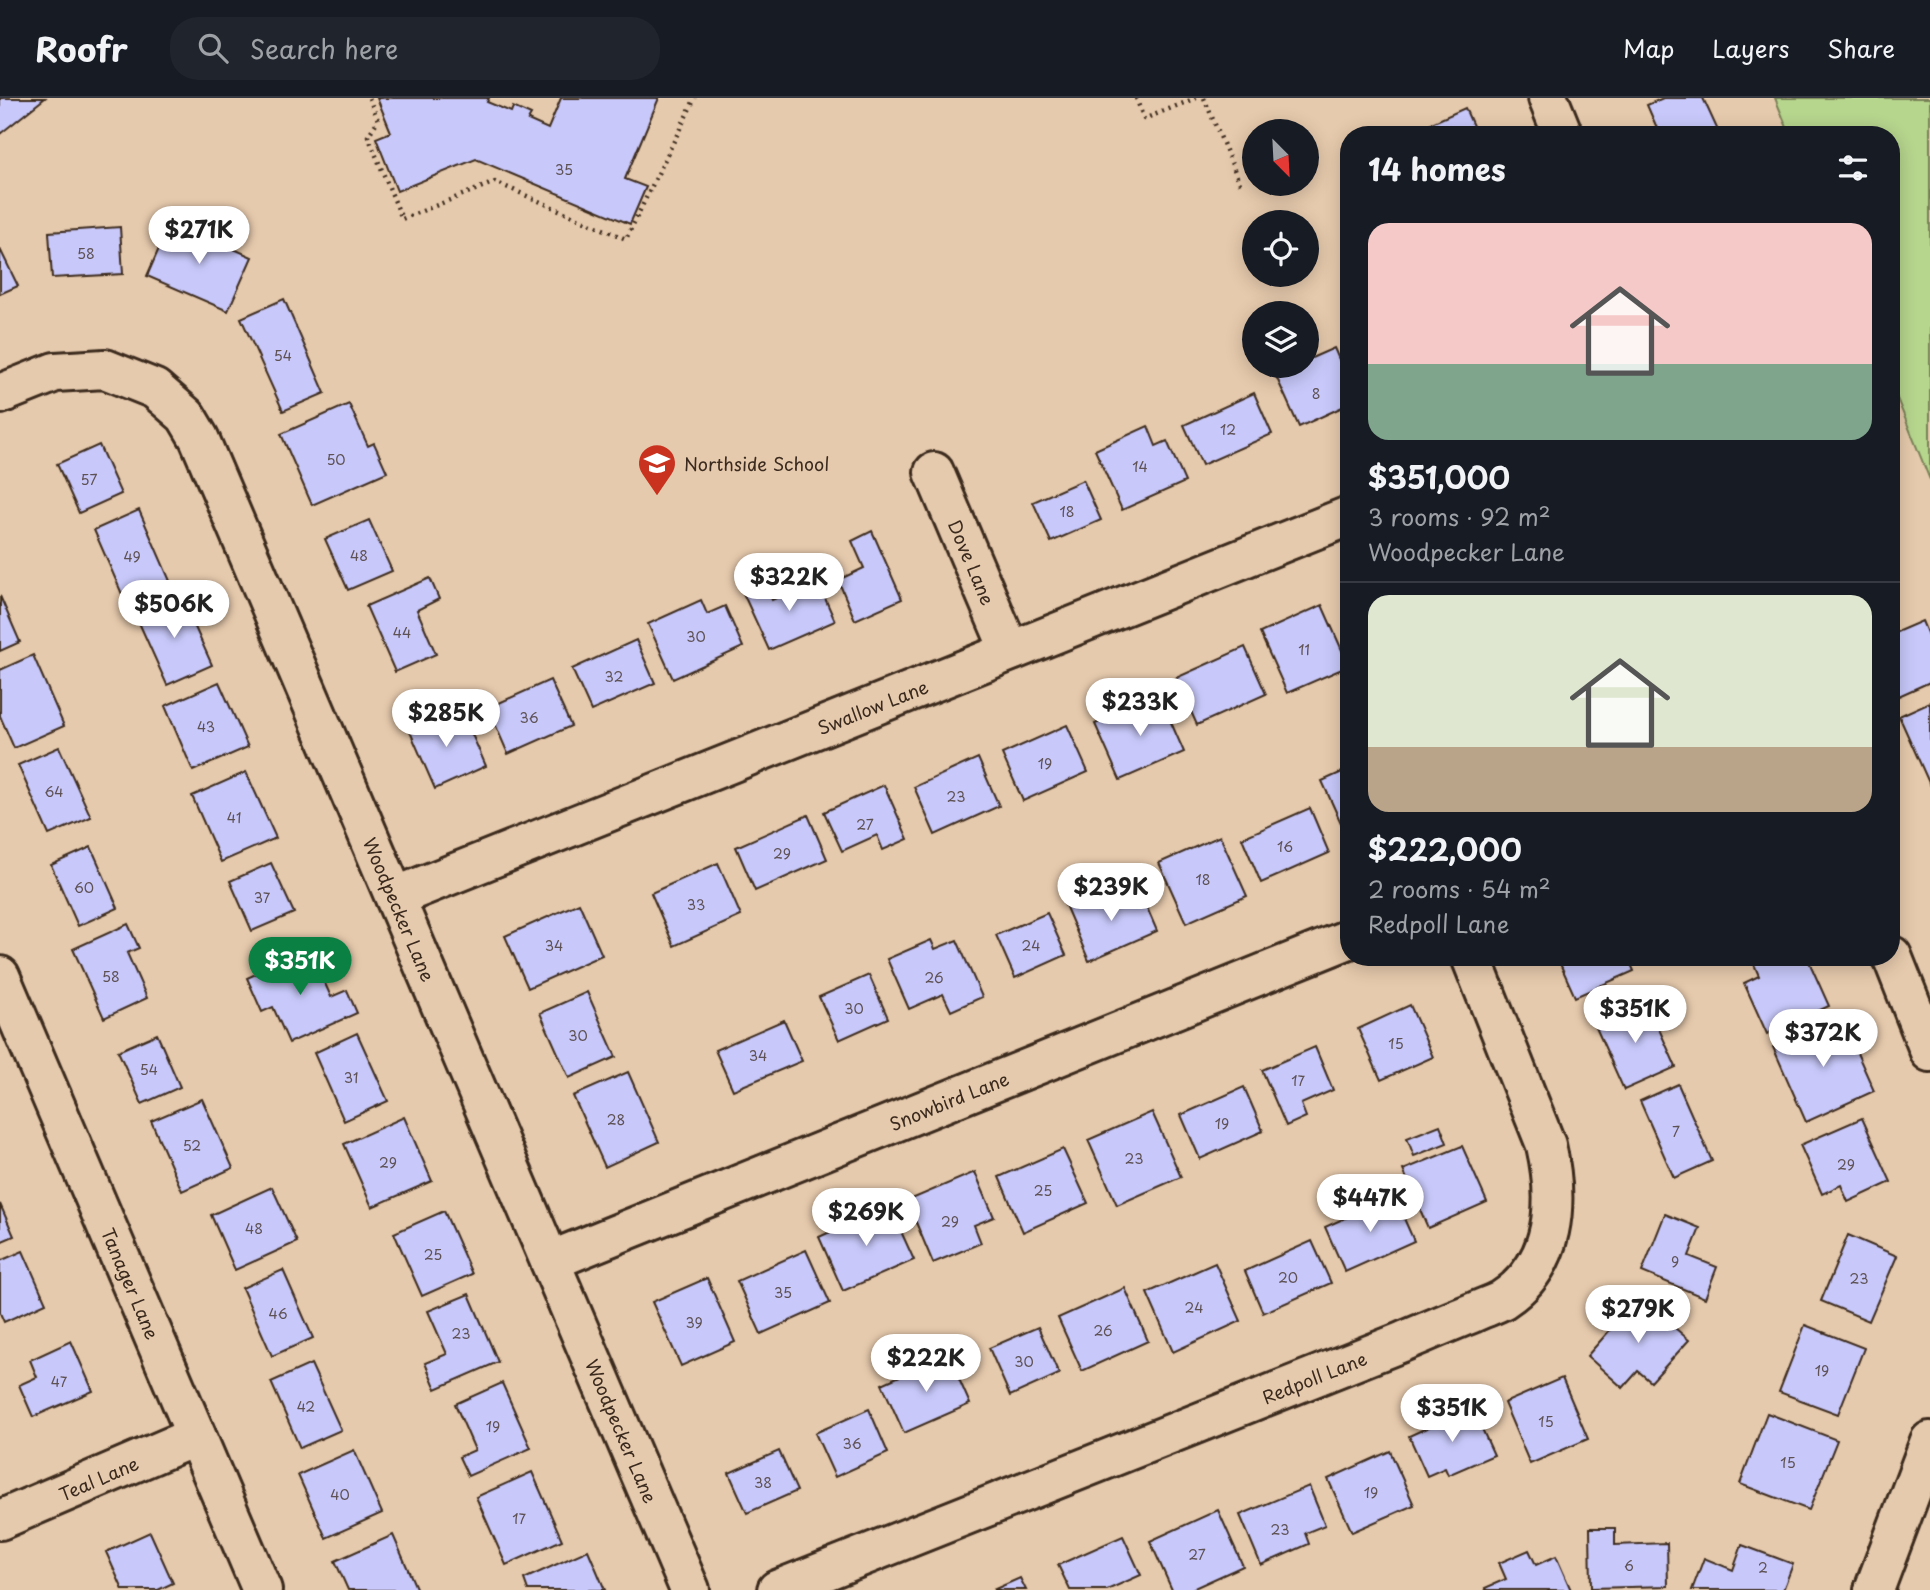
<!DOCTYPE html>
<meta charset="utf-8">
<style>
:root{--surface:#171b24;--page:#20242c;--text:#f1f3f6;--muted:#9ea1a6;--line:#363941;--accent:#0b8043}
body{margin:0;font-family:"Playpen Sans",sans-serif;background:var(--page);color:var(--text);height:100vh;display:flex;flex-direction:column;font-size:26px;white-space:nowrap}
*{box-sizing:border-box;margin:0}
p{font-size:23px;color:var(--muted)}
.icon{flex:none;width:38px;height:38px;fill:none;stroke:currentColor;stroke-width:2;stroke-linecap:round;stroke-linejoin:round}
.map{position:relative;flex:1;overflow:hidden}
.sheet{position:absolute;left:1340px;top:28px;width:560px;height:840px;display:flex;flex-direction:column;background:var(--surface);border-radius:28px;box-shadow:0 4px 18px #0003}
.sheet>*{flex:none}
.needle{width:46px;rotate:156deg}
.fabs{position:absolute;left:1242px;top:21px;display:grid;gap:14px}
.fabs a{display:grid;place-items:center;width:77px;height:77px;border-radius:50%;background:var(--surface);box-shadow:0 4px 18px #0003;font-size:35px}
.price{position:absolute;translate:-50% -60px;padding:0 16px;border-radius:24px;background:#fff;color:#222;font-size:23px;line-height:46px;filter:drop-shadow(0 2px 4px #0008)}
.price::after{content:'';position:absolute;left:50%;top:42px;width:21px;height:16px;margin-left:-10px;background:inherit;clip-path:polygon(0 0,100% 0,50% 100%)}
.price.selected{background:var(--accent);color:#fff}
ul{padding:0;list-style:none}
li{display:grid;align-content:center;gap:14px;height:371px;padding:0 28px}
li+li{border-top:2px solid var(--line)}
li span{display:grid;place-items:center;height:217px;border-radius:21px;color:#555}
li>.icon{margin-inline-start:auto}
span .icon{width:126px;height:126px;fill:#fffc;stroke-width:1}
li b{font-size:30px}
h2{display:flex;justify-content:space-between;align-items:center;height:84px;padding:0 28px;font-size:30px}
header{display:flex;align-items:center;gap:42px;box-sizing:border-box;height:98px;padding:0 35px;background:var(--surface);border-bottom:2px solid var(--line)}
header strong{font-size:33px}
nav{display:flex;gap:38px;margin-inline-start:auto;font-size:24px}
.search{width:490px;height:63px;background:var(--page);display:flex;align-items:center;gap:18px;box-sizing:border-box;padding:0 24px;border-radius:28px;color:var(--muted);font-size:26px}
.map>svg:first-child{display:block}
.green{fill:#b6d58d;stroke:#788056;stroke-width:2}
.building{fill:#c8c8fa;stroke:#3b2a1e;stroke-width:2}
.lines{fill:none;stroke-linecap:round;stroke-linejoin:round}
.street-casing{stroke:#3b2a1e;stroke-width:44}
.path{stroke:#3b2a1e;stroke-width:4.5;stroke-dasharray:2 5;stroke-linecap:butt}
.street{stroke:#e6caad;stroke-width:38}
.labels{text-anchor:middle;dominant-baseline:central;stroke-width:6;stroke-linejoin:round;paint-order:stroke}
.number-label{font-size:14px;fill:#5e5255}
.poi-label{font-size:18px;fill:#3b2a1e;stroke:#e6caad;text-anchor:start}
.street-label{font-size:18px;fill:#3b2a1e;stroke:#e6caad}
</style>
<header>
<strong>Roofr</strong>
<div class="search"><svg class="icon" aria-label="search" viewBox="0 0 24 24"><circle cx="10" cy="10" r="6"/><path d="M15 15l6 6"/></svg>Search here</div>
<nav><a>Map</a><a>Layers</a><a>Share</a></nav>
</header>
<div class="map">
<svg width="1930" height="1492" viewBox="0 0 1930 1492">
<rect width="100%" height="100%" fill="#e6caad"/>
<filter id="ink" filterUnits="userSpaceOnUse"><feTurbulence type="fractalNoise" baseFrequency=".0143" numOctaves="2"/><feDisplacementMap in="SourceGraphic" scale="14" xChannelSelector="R" yChannelSelector="G"/><feConvolveMatrix kernelMatrix="1 2 1 2 8 2 1 2 1" color-interpolation-filters="sRGB"/></filter>
<g filter="url(#ink)">
<!-- green -->
<path class="green" d="M1775 0H1930V382L1892 288V37H1790Z"/>
<!-- building -->
<g class="building">
<path d="M0 0H45L0 36Z"/>
<path d="M377 0H489L487 4 511 14 513 9 531 17 528 22 548 31 561 0H659L625 81 646 89 630 126 476 61 397 93 376 40 391 34Z"/>
<path d="M1663 0H1703L1720 37H1660L1647 7Z"/>
<path d="M1465 10 1477 37H1418L1416 32Z"/>
<path d="M171 123 252 159 228 213 147 178Z"/>
<path d="M120 129 123 176 52 180 49 134Z"/>
<path d="M0 151 18 188 0 196Z"/>
<path d="M284 201 325 295 283 313 241 220Z"/>
<path d="M1334 250 1349 284V306L1299 329 1275 276 1294 268H1307V262Z"/>
<path d="M1254 295 1272 336 1202 367 1184 327Z"/>
<path d="M349 306 368 348 374 345 387 374 312 407 281 336Z"/>
<path d="M1148 328 1156 348 1167 343 1185 384 1122 412 1095 352Z"/>
<path d="M99 347 121 396 79 415 57 366Z"/>
<path d="M1083 382 1101 422 1051 444 1033 404Z"/>
<path d="M139 412 170 483 125 503 94 432Z"/>
<path d="M369 422 392 473 348 492 325 441Z"/>
<path d="M872 433 902 501 855 522 838 482 864 470 852 443Z"/>
<path d="M430 480 439 501 417 512 436 556 395 574 366 508Z"/>
<path d="M817 482 835 523 769 552 743 495 765 485 772 502Z"/>
<path d="M0 498 20 544 0 553Z"/>
<path d="M181 498 212 567 167 587 136 518Z"/>
<path d="M701 502 707 516 725 508 743 549 673 581 648 526Z"/>
<path d="M1322 507 1349 568 1287 595 1260 535Z"/>
<path d="M1922 523 1930 542V584L1892 601V536Z"/>
<path d="M636 542 655 585 591 613 572 571Z"/>
<path d="M1245 549 1266 596 1197 627 1176 580Z"/>
<path d="M33 557 64 628 14 650 0 618V572Z"/>
<path d="M550 582 571 628 508 656 488 610Z"/>
<path d="M219 584 248 649 193 673 165 608Z"/>
<path d="M1159 597 1184 654 1120 682 1095 626Z"/>
<path d="M1930 604V687L1899 618Z"/>
<path d="M445 612 454 631 467 625 486 668 435 691 408 629Z"/>
<path d="M1067 627 1088 674 1023 703 1002 656Z"/>
<path d="M59 649 91 719 49 737 18 667Z"/>
<path d="M978 660 999 708 935 737 914 689Z"/>
<path d="M1349 671V735L1346 736 1322 683Z"/>
<path d="M246 674 276 740 221 764 192 698Z"/>
<path d="M884 687 908 741 883 752 877 737 842 753 824 714Z"/>
<path d="M1310 710 1329 755 1261 785 1242 740Z"/>
<path d="M808 717 827 761 755 793 736 749Z"/>
<path d="M1220 738 1247 798 1186 825 1159 765Z"/>
<path d="M91 749 118 810 78 828 51 767Z"/>
<path d="M271 765 294 815 252 833 230 783Z"/>
<path d="M718 765 741 818 674 848 651 795Z"/>
<path d="M1139 791 1157 833 1089 863 1065 807 1086 797 1092 811Z"/>
<path d="M579 805 602 857 528 890 505 838Z"/>
<path d="M1047 815 1066 857 1015 880 996 837Z"/>
<path d="M128 826 139 850 127 855 147 900 104 920 73 851Z"/>
<path d="M931 842 935 851 957 842 982 899 951 913 943 896 909 911 887 861Z"/>
<path d="M310 852 331 899 347 892 357 915 289 945 273 909 262 914 247 880Z"/>
<path d="M1557 859H1628L1634 873 1575 899Z"/>
<path d="M1751 859H1807L1829 908 1767 936 1744 885 1759 878Z"/>
<path d="M869 877 888 920 839 942 819 899Z"/>
<path d="M587 894 616 959 569 980 540 915Z"/>
<path d="M1646 902 1676 969 1624 992 1594 925Z"/>
<path d="M1410 907 1433 959 1381 982 1358 931Z"/>
<path d="M1841 919 1874 993 1806 1024 1773 949Z"/>
<path d="M784 922 802 963 733 992 715 952Z"/>
<path d="M357 935 388 1003 344 1023 314 955Z"/>
<path d="M157 936 180 989 142 1006 118 953Z"/>
<path d="M1315 949 1333 992 1301 1006 1306 1019 1286 1028 1262 972Z"/>
<path d="M628 974 659 1044 605 1069 573 998Z"/>
<path d="M1678 986 1712 1063 1674 1080 1640 1003Z"/>
<path d="M1244 989 1263 1033 1200 1061 1181 1017Z"/>
<path d="M202 1001 233 1070 182 1093 151 1023Z"/>
<path d="M1152 1014 1181 1079 1117 1107 1088 1042Z"/>
<path d="M404 1019 432 1083 372 1109 344 1046Z"/>
<path d="M1862 1020 1891 1084 1848 1104 1841 1087 1822 1096 1800 1047Z"/>
<path d="M1440 1027 1447 1045 1414 1058 1407 1040Z"/>
<path d="M1462 1048 1487 1104 1428 1130 1403 1072Z"/>
<path d="M1063 1051 1088 1105 1023 1134 999 1079Z"/>
<path d="M975 1074 994 1119 974 1127 981 1145 933 1165 907 1103Z"/>
<path d="M272 1089 297 1144 235 1172 211 1117Z"/>
<path d="M1394 1098 1414 1143 1345 1174 1325 1129Z"/>
<path d="M0 1106 14 1138 0 1144Z"/>
<path d="M889 1107 914 1162 843 1193 819 1139Z"/>
<path d="M444 1113 472 1176 422 1198 394 1135Z"/>
<path d="M1665 1116 1700 1130 1689 1158 1717 1169 1705 1200 1642 1174Z"/>
<path d="M1848 1137 1897 1158 1869 1223 1821 1203Z"/>
<path d="M1312 1143 1331 1185 1263 1215 1245 1173Z"/>
<path d="M806 1152 830 1205 761 1236 737 1183Z"/>
<path d="M23 1153 46 1205 4 1224 0 1215V1163Z"/>
<path d="M1215 1165 1241 1223 1173 1254 1147 1195Z"/>
<path d="M283 1172 313 1240 272 1258 242 1190Z"/>
<path d="M707 1180 735 1244 681 1268 652 1204Z"/>
<path d="M1125 1190 1148 1243 1082 1273 1058 1220Z"/>
<path d="M469 1196 498 1264 436 1291 425 1265 447 1256 428 1213Z"/>
<path d="M1639 1199 1689 1242 1651 1284 1638 1273 1623 1290 1587 1258Z"/>
<path d="M1805 1227 1864 1250 1838 1316 1779 1294Z"/>
<path d="M1038 1229 1059 1276 1010 1298 989 1250Z"/>
<path d="M71 1243 93 1293 33 1319 19 1287 37 1279 30 1262Z"/>
<path d="M948 1256 970 1306 904 1335 882 1286Z"/>
<path d="M311 1266 341 1332 300 1350 271 1284Z"/>
<path d="M1562 1280 1588 1341 1530 1366 1504 1305Z"/>
<path d="M502 1285 531 1350 468 1378 459 1359 475 1352 455 1306Z"/>
<path d="M1472 1309 1494 1357 1448 1377 1445 1370 1427 1378 1409 1338Z"/>
<path d="M869 1311 888 1355 835 1379 815 1335Z"/>
<path d="M1767 1315 1837 1342 1809 1412 1740 1386Z"/>
<path d="M354 1352 382 1415 326 1440 298 1377Z"/>
<path d="M779 1353 797 1393 747 1415 729 1375Z"/>
<path d="M1390 1353 1414 1407 1352 1434 1328 1381Z"/>
<path d="M532 1374 562 1442 506 1467 476 1399Z"/>
<path d="M1309 1388 1325 1427 1305 1435 1309 1446 1261 1467 1240 1417Z"/>
<path d="M1218 1412 1243 1468 1190 1492H1172L1150 1443Z"/>
<path d="M1590 1430H1615V1447L1667 1445 1668 1488 1591 1490Z"/>
<path d="M150 1434 173 1485 158 1492H123L106 1454Z"/>
<path d="M393 1437 417 1492H348L335 1463Z"/>
<path d="M1123 1438 1141 1477 1107 1492H1070L1058 1467Z"/>
<path d="M1742 1447 1793 1466 1783 1492H1692L1704 1460 1733 1472Z"/>
<path d="M588 1452 605 1492H528L524 1481Z"/>
<path d="M1529 1452 1536 1467 1556 1458 1571 1492H1486L1485 1490 1506 1481 1499 1465Z"/>
<path d="M1020 1480 1026 1492H993Z"/>
</g>
<g class="lines">
<defs>
<g id="street">
<path d="M1548 0 1563 37"/>
<path id="s1" d="M0 296 55 274 105 271 155 291 186 318 199 340 690 1492"/>
<path id="s2" d="M934 374 1010 553"/>
<path id="s3" d="M395 799 1349 418"/>
<path d="M1892 858 1930 954"/>
<path id="s4" d="M0 878 262 1492"/>
<path id="s5" d="M550 1163 1349 841"/>
<path id="s6" d="M0 1422 196 1338"/>
<path id="s7" d="M777 1492 1402 1244C1426 1234 1449 1224 1472 1215 1482 1210 1493 1207 1502 1202 1556 1167 1559 1104 1546 1047L1471 859"/>
<path d="M1874 1492 1930 1343"/>
</g>
</defs>
<!-- street casing -->
<use href="#street" class="street-casing"/>
<!-- path -->
<g class="path">
<path d="M369 0 378 22 368 38 402 121 495 84 626 141 695 0"/>
<path d="M1136 0 1144 21 1196 0"/>
<path d="M1204 0 1241 88"/>
</g>
<!-- street -->
<use href="#street" class="street"/>
</g>
</g>
<!-- icons -->
<defs>
<symbol id="school-pin" viewBox="-11 -11 22 30"><path d="M0 17L-7.5 6A9.5 9.5 0 1 1 7.5 6Z" fill="#c8321e" stroke="#e6caad"/><path d="M0-5L7-2L0 1L-7-2ZM-4 1L0 2.5L4 1V4Q0 6-4 4Z" fill="#fff"/></symbol>
</defs>
<g fill-rule="evenodd">
<use href="#school-pin" x="635" y="343" width="44" height="60"/>
</g>
<g class="labels">
<!-- number labels -->
<g class="number-label">
<text x="564" y="71">35</text>
<text x="86" y="155">58</text>
<text x="283" y="257">54</text>
<text x="1316" y="295">8</text>
<text x="1228" y="331">12</text>
<text x="336" y="361">50</text>
<text x="1140" y="368">14</text>
<text x="89" y="381">57</text>
<text x="1067" y="413">18</text>
<text x="359" y="457">48</text>
<text x="132" y="458">49</text>
<text x="402" y="534">44</text>
<text x="696" y="538">30</text>
<text x="1304" y="551">11</text>
<text x="614" y="578">32</text>
<text x="529" y="619">36</text>
<text x="206" y="628">43</text>
<text x="1045" y="665">19</text>
<text x="54" y="693">64</text>
<text x="956" y="698">23</text>
<text x="234" y="719">41</text>
<text x="865" y="726">27</text>
<text x="1285" y="748">16</text>
<text x="782" y="755">29</text>
<text x="1203" y="781">18</text>
<text x="84" y="789">60</text>
<text x="262" y="799">37</text>
<text x="696" y="806">33</text>
<text x="554" y="847">34</text>
<text x="1031" y="847">24</text>
<text x="111" y="878">58</text>
<text x="934" y="879">26</text>
<text x="854" y="910">30</text>
<text x="578" y="937">30</text>
<text x="1396" y="945">15</text>
<text x="758" y="957">34</text>
<text x="149" y="971">54</text>
<text x="351" y="979">31</text>
<text x="1298" y="982">17</text>
<text x="616" y="1021">28</text>
<text x="1222" y="1025">19</text>
<text x="1676" y="1033">7</text>
<text x="192" y="1047">52</text>
<text x="1134" y="1060">23</text>
<text x="388" y="1064">29</text>
<text x="1846" y="1066">29</text>
<text x="1043" y="1092">25</text>
<text x="950" y="1123">29</text>
<text x="254" y="1130">48</text>
<text x="433" y="1156">25</text>
<text x="1675" y="1163">9</text>
<text x="1288" y="1179">20</text>
<text x="1859" y="1180">23</text>
<text x="783" y="1194">35</text>
<text x="1194" y="1209">24</text>
<text x="278" y="1215">46</text>
<text x="694" y="1224">39</text>
<text x="1103" y="1232">26</text>
<text x="461" y="1235">23</text>
<text x="1024" y="1263">30</text>
<text x="1822" y="1272">19</text>
<text x="59" y="1283">47</text>
<text x="306" y="1308">42</text>
<text x="1546" y="1323">15</text>
<text x="493" y="1328">19</text>
<text x="852" y="1345">36</text>
<text x="1788" y="1364">15</text>
<text x="763" y="1384">38</text>
<text x="1371" y="1394">19</text>
<text x="340" y="1396">40</text>
<text x="519" y="1420">17</text>
<text x="1280" y="1431">23</text>
<text x="1197" y="1456">27</text>
<text x="1629" y="1467">6</text>
<text x="1763" y="1469">2</text>
</g>
<!-- poi labels -->
<g class="poi-label">
<text x="684" y="365">Northside School</text>
</g>
<!-- street labels -->
<g class="street-label">
<text stroke="none"><textPath href="#s2" startOffset="98">Dove Lane</textPath></text>
<text stroke="none"><textPath href="#s3" startOffset="514">Swallow Lane</textPath></text>
<text stroke="none"><textPath href="#s1" startOffset="742">Woodpecker Lane</textPath></text>
<text stroke="none"><textPath href="#s5" startOffset="430">Snowbird Lane</textPath></text>
<text stroke="none"><textPath href="#s4" startOffset="334">Tanager Lane</textPath></text>
<text stroke="none"><textPath href="#s7" startOffset="578">Redpoll Lane</textPath></text>
<text stroke="none"><textPath href="#s1" startOffset="1309">Woodpecker Lane</textPath></text>
<text stroke="none"><textPath href="#s6" startOffset="107">Teal Lane</textPath></text>
</g>
</g>
</svg>
<div class="fabs">
<a><svg class="needle" viewBox="-14 -14 28 28"><path d="M0-13l5 13h-10z" fill="#e53935"/><path d="M0 13l5-13h-10z" fill="#9ea1a6"/></svg></a>
<a><svg class="icon" aria-label="locate" viewBox="0 0 24 24"><circle cx="12" cy="12" r="6"/><path d="M12 2v4M12 18v4M2 12h4M18 12h4"/></svg></a>
<a><svg class="icon" aria-label="layers" viewBox="0 0 24 24"><path d="M12 4l9 5-9 5-9-5zM3 14l9 5 9-5"/></svg></a>
</div>
<b class="price" style="left:199px;top:168px">$271K</b>
<b class="price" style="left:789px;top:515px">$322K</b>
<b class="price" style="left:174px;top:542px">$506K</b>
<b class="price" style="left:1140px;top:640px">$233K</b>
<b class="price" style="left:446px;top:651px">$285K</b>
<b class="price" style="left:1111px;top:825px">$239K</b>
<b class="price selected" style="left:300px;top:899px">$351K</b>
<b class="price" style="left:1635px;top:947px">$351K</b>
<b class="price" style="left:1823px;top:971px">$372K</b>
<b class="price" style="left:1370px;top:1136px">$447K</b>
<b class="price" style="left:866px;top:1150px">$269K</b>
<b class="price" style="left:1638px;top:1247px">$279K</b>
<b class="price" style="left:926px;top:1296px">$222K</b>
<b class="price" style="left:1452px;top:1346px">$351K</b>
<section class="sheet">
<h2>14 homes<svg class="icon" aria-label="filters" viewBox="0 0 24 24"><path d="M4 7h16M4 17h16"/><circle cx="9" cy="7" r="2"/><circle cx="15" cy="17" r="2"/></svg></h2>
<ul>
<li><span style="background:linear-gradient(#f6c9c9 65%,#7fa58c 0)"><svg class="icon" aria-label="home" viewBox="0 0 24 24"><path d="M3 11l9-7 9 7M6 9v11h12V9"/></svg></span><div><b>$351,000</b><p>3 rooms · 92 m²</p><p>Woodpecker Lane</p></div></li>
<li><span style="background:linear-gradient(#dfe7d0 70%,#b9a48a 0)"><svg class="icon" aria-label="home" viewBox="0 0 24 24"><path d="M3 11l9-7 9 7M6 9v11h12V9"/></svg></span><div><b>$222,000</b><p>2 rooms · 54 m²</p><p>Redpoll Lane</p></div></li>
</ul>
</section>
</div>
